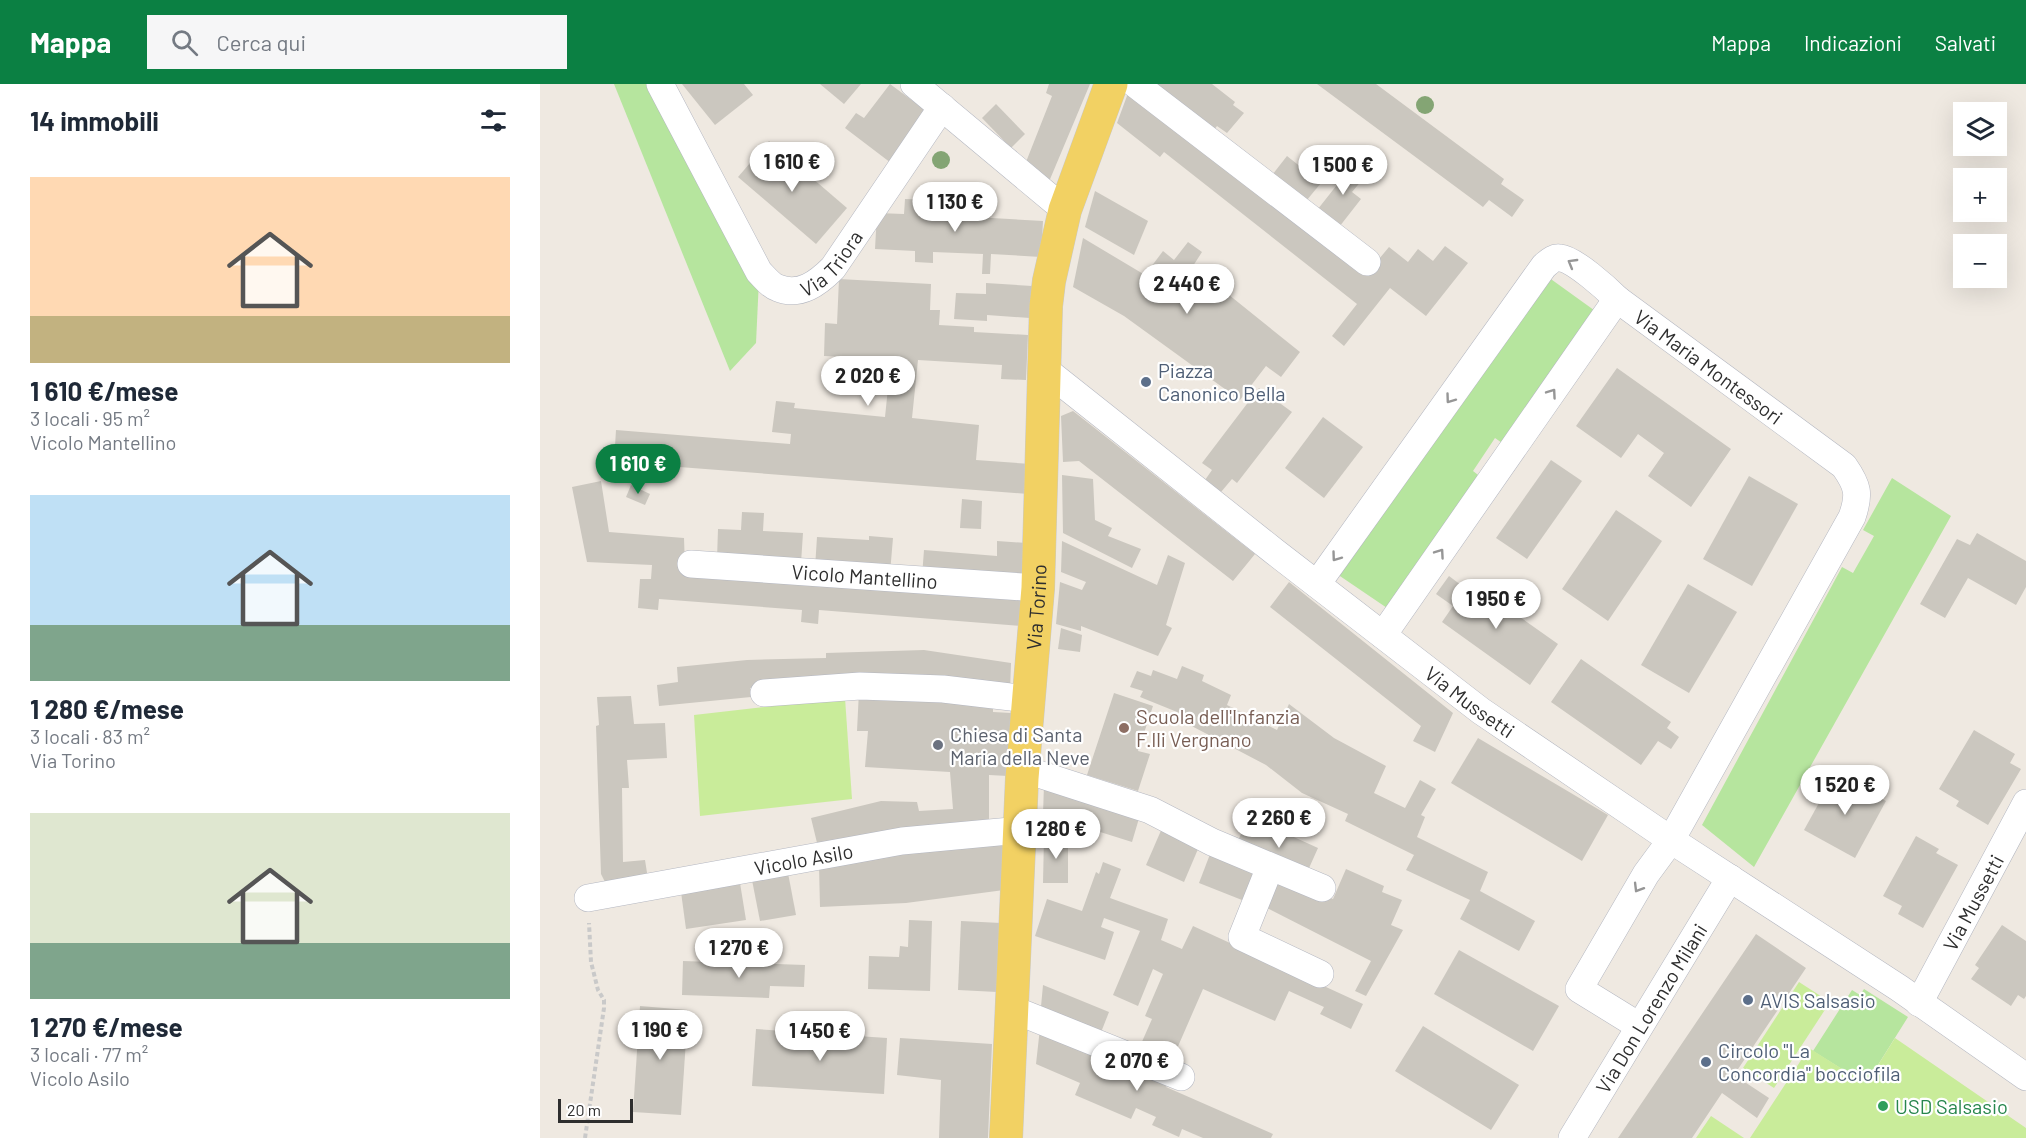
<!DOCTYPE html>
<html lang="it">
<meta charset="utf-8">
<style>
:root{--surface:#fff;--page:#f6f6f7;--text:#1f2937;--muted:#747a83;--accent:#0b8043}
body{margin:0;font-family:Barlow,sans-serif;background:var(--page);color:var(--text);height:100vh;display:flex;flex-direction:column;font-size:22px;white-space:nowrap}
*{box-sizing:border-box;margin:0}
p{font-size:20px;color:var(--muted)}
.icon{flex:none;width:33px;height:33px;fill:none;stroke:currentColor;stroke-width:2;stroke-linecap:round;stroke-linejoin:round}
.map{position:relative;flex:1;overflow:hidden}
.details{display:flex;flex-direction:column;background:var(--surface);width:540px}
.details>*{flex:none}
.tools{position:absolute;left:1413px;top:18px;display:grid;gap:12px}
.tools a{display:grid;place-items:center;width:54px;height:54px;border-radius:0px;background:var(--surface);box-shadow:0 6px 24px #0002;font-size:30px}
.scale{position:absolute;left:18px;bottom:15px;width:75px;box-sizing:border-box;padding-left:6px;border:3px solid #2e2e2e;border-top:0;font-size:16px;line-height:21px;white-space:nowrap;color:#2e2e2e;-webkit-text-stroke:4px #fff;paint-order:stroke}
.price{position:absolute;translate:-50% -51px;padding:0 14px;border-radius:21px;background:#fff;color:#222;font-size:20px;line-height:39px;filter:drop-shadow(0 2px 3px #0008)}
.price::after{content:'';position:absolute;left:50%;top:36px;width:18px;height:14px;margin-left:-9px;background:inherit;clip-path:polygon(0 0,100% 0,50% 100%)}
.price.on{background:var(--accent);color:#fff}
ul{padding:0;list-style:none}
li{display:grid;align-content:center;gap:12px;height:318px;padding:0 30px}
li span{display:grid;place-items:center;height:186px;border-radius:0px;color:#555}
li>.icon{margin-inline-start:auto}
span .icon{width:108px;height:108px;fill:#fffc;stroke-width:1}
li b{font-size:26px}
h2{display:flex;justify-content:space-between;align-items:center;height:72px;padding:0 30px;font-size:26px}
header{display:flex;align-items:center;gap:36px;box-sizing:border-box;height:84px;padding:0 30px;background:var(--accent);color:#fff}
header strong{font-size:28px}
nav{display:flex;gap:33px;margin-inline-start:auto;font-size:21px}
.search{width:420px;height:54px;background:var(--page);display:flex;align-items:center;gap:15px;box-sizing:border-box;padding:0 21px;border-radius:0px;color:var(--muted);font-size:22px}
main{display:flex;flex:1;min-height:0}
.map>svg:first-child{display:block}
.green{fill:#b6e59e}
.pitch{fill:#c9ec9a}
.building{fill:#cbc7bf}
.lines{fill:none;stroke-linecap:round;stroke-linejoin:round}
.minor-casing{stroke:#b4b7c1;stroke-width:28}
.major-casing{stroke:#c9c9c9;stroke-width:34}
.path{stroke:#c9c9c9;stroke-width:4;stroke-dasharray:4.5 3;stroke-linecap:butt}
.minor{stroke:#fff;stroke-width:27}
.major{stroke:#f2d163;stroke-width:33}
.tree{fill:#84a574}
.oneway{stroke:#969696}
.service-dot{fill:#5c6f8a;stroke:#fff;stroke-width:2}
.education-dot{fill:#8d6e63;stroke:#fff;stroke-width:2}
.worship-dot{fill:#6b7280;stroke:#fff;stroke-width:2}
.leisure-dot{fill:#2e9e5b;stroke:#fff;stroke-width:2}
.labels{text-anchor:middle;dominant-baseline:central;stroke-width:4.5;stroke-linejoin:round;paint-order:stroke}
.street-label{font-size:20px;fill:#2e2e2e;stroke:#fff}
.service-label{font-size:20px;fill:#4e5e75;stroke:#fff;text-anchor:start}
.education-label{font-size:20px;fill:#785e54;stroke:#fff;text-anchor:start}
.worship-label{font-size:20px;fill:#5b616d;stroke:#fff;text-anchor:start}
.leisure-label{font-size:20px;fill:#27864d;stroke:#fff;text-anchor:start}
</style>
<header>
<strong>Mappa</strong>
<div class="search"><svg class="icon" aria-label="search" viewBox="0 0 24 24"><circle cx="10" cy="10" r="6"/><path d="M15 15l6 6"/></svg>Cerca qui</div>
<nav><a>Mappa</a><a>Indicazioni</a><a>Salvati</a></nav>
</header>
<main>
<section class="details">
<h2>14 immobili<svg class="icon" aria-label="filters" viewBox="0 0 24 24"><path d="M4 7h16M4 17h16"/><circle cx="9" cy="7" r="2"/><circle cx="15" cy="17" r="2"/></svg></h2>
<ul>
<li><span style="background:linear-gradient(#ffd9b3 75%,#c2b280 0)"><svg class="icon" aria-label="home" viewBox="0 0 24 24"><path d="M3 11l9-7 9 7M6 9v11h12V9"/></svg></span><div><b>1 610 €/mese</b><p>3 locali · 95 m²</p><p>Vicolo Mantellino</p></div></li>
<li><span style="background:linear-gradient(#bfe0f5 70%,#7fa58c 0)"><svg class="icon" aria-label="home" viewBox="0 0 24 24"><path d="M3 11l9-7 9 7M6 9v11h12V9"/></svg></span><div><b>1 280 €/mese</b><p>3 locali · 83 m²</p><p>Via Torino</p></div></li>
<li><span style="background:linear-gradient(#dfe7d0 70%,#7fa58c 0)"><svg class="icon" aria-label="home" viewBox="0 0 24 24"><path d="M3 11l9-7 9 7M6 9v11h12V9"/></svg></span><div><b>1 270 €/mese</b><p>3 locali · 77 m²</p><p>Vicolo Asilo</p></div></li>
</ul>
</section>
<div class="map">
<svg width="1486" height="1054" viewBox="0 0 1486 1054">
<rect width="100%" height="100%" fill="#efe9e1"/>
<!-- green -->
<g class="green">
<path d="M74 0H114L219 195 216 259 190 287Z"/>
<path d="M1008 193 1058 229 965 361 955 354 933 387 942 394 850 526 794 488Z"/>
<path d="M1352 394 1411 432 1214 783 1162 741 1302 483 1313 489 1334 452 1323 446Z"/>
<path d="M1324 905 1368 933 1326 1000 1273 967 1312 906 1320 911Z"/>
</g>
<!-- pitch -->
<g class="pitch">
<path d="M305 614 312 715 160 732 154 631Z"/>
<path d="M1259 898 1290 918 1234 1004 1203 984Z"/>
<path d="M1355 954 1486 1044V1054H1210L1269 964 1326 1000Z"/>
<path d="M1171 1032 1204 1054H1156Z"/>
</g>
<!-- building -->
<g class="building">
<path d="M142 0H204L213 11 175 41Z"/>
<path d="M280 0H321L304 20Z"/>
<path d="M350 0 389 29 351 79 305 44 316 29 324 34Z"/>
<path d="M509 0H550L508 100 486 78 512 12 506 9Z"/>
<path d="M603 0H672L695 18 693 21 704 29 687 49 677 42 670 51Z"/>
<path d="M777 0H836L964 95 961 100 984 116 972 133 949 116 943 123Z"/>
<path d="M591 1 829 187 849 163 868 178 878 165 893 177 905 162 928 179 886 232 850 204 804 262 792 252 817 220 624 68 620 73 577 39Z"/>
<path d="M456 20 485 50 471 64 442 34Z"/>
<path d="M229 57 307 124 276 160 198 93Z"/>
<path d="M747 72 781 99 762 122 729 95Z"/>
<path d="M819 73 832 84 812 108 821 115 796 147 774 130Z"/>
<path d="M555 107 608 137 594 171 545 143Z"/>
<path d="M365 115 418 117 417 132 503 137 501 173 451 170 450 190H442L443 170 393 168V179L375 178V167L335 165 337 129 364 130Z"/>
<path d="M543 154 605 191 623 167 634 176 648 158 662 168 653 182 760 268 741 293 726 282 700 316 584 232 533 203Z"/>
<path d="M299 195 391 200 390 226H400L399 241 434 243V248L488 251 486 296 461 295 462 281 378 276 372 334 439 341 436 376 491 380 488 410 74 378 76 346 250 360 251 350 232 348 236 317 255 319 254 324 345 333 351 275 284 272 285 239 297 240Z"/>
<path d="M446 199 492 202 490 234 447 231V237L414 235 416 209 446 210Z"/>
<path d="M1077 284 1191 365 1151 423 1108 392 1124 369 1098 350 1081 374 1036 342Z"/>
<path d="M719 304 752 328 697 399 692 395 681 408 665 396 672 386 662 379Z"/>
<path d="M533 327 715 470 693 497 539 377 523 378 521 332Z"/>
<path d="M783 333 823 363 784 414 745 384Z"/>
<path d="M1011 376 1042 397 987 475 956 454Z"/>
<path d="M522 391 553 395 555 436 572 444 568 452 601 465 592 484 523 449Z"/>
<path d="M1209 392 1258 420 1212 502 1163 475Z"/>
<path d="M61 397 69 448 144 454 145 483 484 508 481 542 279 526 278 540 261 538 262 526 119 515 118 526 98 524 100 495H111L112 481 47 478 32 403Z"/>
<path d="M91 401 110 410 105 421 86 413Z"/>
<path d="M422 415 442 417 441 445 420 444Z"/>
<path d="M1076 426 1122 457 1068 537 1022 505Z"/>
<path d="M202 428 224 429 223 447 263 449 261 479 177 475 178 445 201 446Z"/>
<path d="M1437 449 1486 477V503L1476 521 1428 494 1405 534 1380 520 1417 455 1430 461Z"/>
<path d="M329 452 353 454 350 489 275 484 277 453 329 456Z"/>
<path d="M457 457 487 459 484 499 382 492 384 466 457 472Z"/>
<path d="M522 457 617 501 628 471 645 479 626 541 632 544 618 572 541 542V547L516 540 520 498 542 506 546 498 521 488Z"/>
<path d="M909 492 925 504 929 497 1018 560 990 601 902 538 913 522 896 510Z"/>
<path d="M749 498 913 629 895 668 873 657 881 642 730 523Z"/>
<path d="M1148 500 1197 528 1149 609 1101 581Z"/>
<path d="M521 544 542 551 540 568 518 565Z"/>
<path d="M384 566 471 579 470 607 288 597 210 604 211 613 119 622 117 601 138 598 137 583 207 576 286 574V569Z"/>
<path d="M1041 575 1131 638 1127 644 1139 653 1131 665 1118 657 1101 681 1011 618Z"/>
<path d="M642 582 664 591 662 597 691 611 687 621 737 646 749 620 794 654 846 682 834 709 865 724 880 696 896 705 881 731 885 733 877 753 948 788 940 807 995 837 979 867 920 835 930 816 866 786 874 771 805 737 808 730 762 709 726 681 644 638 647 632 600 613 603 607 590 603 597 587 611 592 613 586 637 595Z"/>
<path d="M319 607 453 615V628L471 629 468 692 449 691V738L278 763 271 734 341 717 377 718 379 727 413 725 410 688 325 683 328 647H317Z"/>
<path d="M574 609 613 622 598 667 610 670 598 707 547 691Z"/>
<path d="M91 612 94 640 125 639 127 674 87 676 89 704H82L83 778 105 776 108 795 65 798 61 790 56 642 59 641 57 613Z"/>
<path d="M1434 646 1475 670 1470 679 1481 685 1448 741 1416 722 1419 717 1399 705Z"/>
<path d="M938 654 1068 731 1042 777 911 699Z"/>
<path d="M1295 690 1346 717 1315 774 1264 746Z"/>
<path d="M504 701 600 731 592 758 503 730Z"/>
<path d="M706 739 731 750 734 744 778 764 765 793 696 761Z"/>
<path d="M623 742 661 758 644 798 606 781Z"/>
<path d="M1376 752 1399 765 1396 769 1418 781 1383 844 1358 830 1362 822 1343 812Z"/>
<path d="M504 753 528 754V799H503Z"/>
<path d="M467 758 464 806 366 819 280 823 279 782 331 768Z"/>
<path d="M672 765 720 785 707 818 659 799Z"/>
<path d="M563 778 581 785 570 814 628 835 621 856 642 865 653 842 823 920 811 945 780 930 784 923 749 907 735 937 663 905 629 983 597 969 612 935 605 932 623 890 613 885 598 922 573 911 600 847 564 834 561 843 574 848 565 876 495 852 507 815 542 827 556 788 559 790Z"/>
<path d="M806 785 844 802 842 808 862 816 851 841 863 846 826 912 815 907 831 877 721 821 737 790 793 815Z"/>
<path d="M248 789 256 831 220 837 212 796Z"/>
<path d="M200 799 206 836 146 845 141 808Z"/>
<path d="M369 836 392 837 390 907 328 905 329 872 359 873 360 862 368 863Z"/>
<path d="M421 837 461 839 457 908 418 906Z"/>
<path d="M1462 841 1486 857V912L1484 915 1478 911 1471 922 1431 895 1439 884 1435 881Z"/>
<path d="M1216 850 1266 884 1194 991 1229 1014 1217 1034 1182 1009 1152 1054H1078Z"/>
<path d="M919 866 1019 922 993 967 894 910Z"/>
<path d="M143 877 265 881 264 903 230 902 229 914 142 911Z"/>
<path d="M503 901 569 928 558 956 500 933Z"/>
<path d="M100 922 148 926 141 1031 93 1028Z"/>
<path d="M883 942 979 1001 951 1046 855 987Z"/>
<path d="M500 944 628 1000 626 1003 733 1050 731 1054H663L642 1045 639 1053 612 1041 616 1033 596 1024 591 1035 535 1011 540 999 496 980Z"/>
<path d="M216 945 347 954 344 1010 212 1002Z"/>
<path d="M360 954 452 960 448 1054H399L401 996 357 991Z"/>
</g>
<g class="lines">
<defs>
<g id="minor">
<path id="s1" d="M120 0 219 188C224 193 231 202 238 204 260 213 278 199 293 184L402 23"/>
<path d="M374 0 525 126"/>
<path d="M595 0 827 178"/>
<path id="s2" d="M503 284 735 468 941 627 1131 756 1359 904 1486 993"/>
<path id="s3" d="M151 480 498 504"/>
<path id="s4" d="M777 500 1004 182C1009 178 1013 173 1020 174 1034 175 1067 205 1077 215L1304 382C1318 402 1320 410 1312 433L1131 756 1106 790 1039 905 1099 942"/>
<path d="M843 551 1077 215"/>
<path d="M224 609 320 602 403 605 488 615"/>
<path d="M483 685 610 726 672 758 782 804"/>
<path d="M730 783 702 853 780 890"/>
<path id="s5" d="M48 814 362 757 480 746"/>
<path id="s6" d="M1379 919 1486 719"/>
<path d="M472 925 641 993"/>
<path id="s7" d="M1032 1054 1190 794"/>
</g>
<g id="major">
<path id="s8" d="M466 1054 482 694 498 504 506 222 509 197 525 126 571 0"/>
</g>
</defs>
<!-- minor casing -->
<use href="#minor" class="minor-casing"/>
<!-- major casing -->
<use href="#major" class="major-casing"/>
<!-- path -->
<path class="path" d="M45 1054 64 924V916L58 906 51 878 49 839"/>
<!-- minor -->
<use href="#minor" class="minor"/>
<!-- major -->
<use href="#major" class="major"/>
</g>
<!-- trees -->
<g class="tree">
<circle cx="885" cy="21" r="9"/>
<circle cx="401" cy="76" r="9"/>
</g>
<!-- one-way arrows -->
<defs><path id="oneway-chevron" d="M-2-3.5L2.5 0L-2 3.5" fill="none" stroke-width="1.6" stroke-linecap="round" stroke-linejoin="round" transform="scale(1.5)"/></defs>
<g class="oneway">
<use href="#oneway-chevron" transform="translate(1032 179) rotate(-150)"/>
<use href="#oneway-chevron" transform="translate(1012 309) rotate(-55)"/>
<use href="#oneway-chevron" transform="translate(910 315) rotate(126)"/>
<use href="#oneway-chevron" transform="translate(900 469) rotate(-55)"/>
<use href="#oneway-chevron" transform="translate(796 473) rotate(126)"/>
<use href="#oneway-chevron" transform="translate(1098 804) rotate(121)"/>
</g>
<!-- markers -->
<g class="service-dot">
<circle cx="606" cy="298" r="6"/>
<circle cx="1208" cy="916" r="6"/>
<circle cx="1166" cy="978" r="6"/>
</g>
<circle class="education-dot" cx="584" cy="644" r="6"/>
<circle class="worship-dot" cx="398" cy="661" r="6"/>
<circle class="leisure-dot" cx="1343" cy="1022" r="6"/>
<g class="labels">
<!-- street labels -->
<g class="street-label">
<text stroke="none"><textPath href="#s1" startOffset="302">Via Triora</textPath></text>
<text stroke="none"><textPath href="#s4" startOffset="594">Via Maria Montessori</textPath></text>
<text stroke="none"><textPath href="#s3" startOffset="174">Vicolo Mantellino</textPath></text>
<text stroke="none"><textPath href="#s8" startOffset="532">Via Torino</textPath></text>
<text stroke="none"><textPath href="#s2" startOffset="542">Via Mussetti</textPath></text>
<text stroke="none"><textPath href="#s5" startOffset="219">Vicolo Asilo</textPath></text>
<text stroke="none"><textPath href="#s6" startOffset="114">Via Mussetti</textPath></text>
<text stroke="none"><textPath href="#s7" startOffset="152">Via Don Lorenzo Milani</textPath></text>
</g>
<!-- service labels -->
<g class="service-label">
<text x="618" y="286">Piazza<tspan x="618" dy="23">Canonico Bella</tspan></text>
<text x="1220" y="916">AVIS Salsasio</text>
<text x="1178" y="966">Circolo "La<tspan x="1178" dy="23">Concordia" bocciofila</tspan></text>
</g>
<!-- education labels -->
<g class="education-label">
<text x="596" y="632">Scuola dell'Infanzia<tspan x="596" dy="23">F.lli Vergnano</tspan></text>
</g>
<!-- worship labels -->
<g class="worship-label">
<text x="410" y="650">Chiesa di Santa<tspan x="410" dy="23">Maria della Neve</tspan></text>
</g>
<!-- leisure labels -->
<g class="leisure-label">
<text x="1355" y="1022">USD Salsasio</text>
</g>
</g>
</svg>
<div class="tools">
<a><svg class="icon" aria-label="layers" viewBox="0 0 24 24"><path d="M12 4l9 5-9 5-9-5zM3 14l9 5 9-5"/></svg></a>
<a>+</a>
<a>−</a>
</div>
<div class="scale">20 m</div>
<b class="price" style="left:252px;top:109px">1 610 €</b>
<b class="price" style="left:803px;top:112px">1 500 €</b>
<b class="price" style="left:415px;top:149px">1 130 €</b>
<b class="price" style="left:647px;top:231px">2 440 €</b>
<b class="price" style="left:328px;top:323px">2 020 €</b>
<b class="price on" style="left:98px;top:411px">1 610 €</b>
<b class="price" style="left:956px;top:546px">1 950 €</b>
<b class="price" style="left:1305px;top:732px">1 520 €</b>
<b class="price" style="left:739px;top:765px">2 260 €</b>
<b class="price" style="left:516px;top:776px">1 280 €</b>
<b class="price" style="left:199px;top:895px">1 270 €</b>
<b class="price" style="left:120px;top:977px">1 190 €</b>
<b class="price" style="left:280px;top:978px">1 450 €</b>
<b class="price" style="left:597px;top:1008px">2 070 €</b>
</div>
</main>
